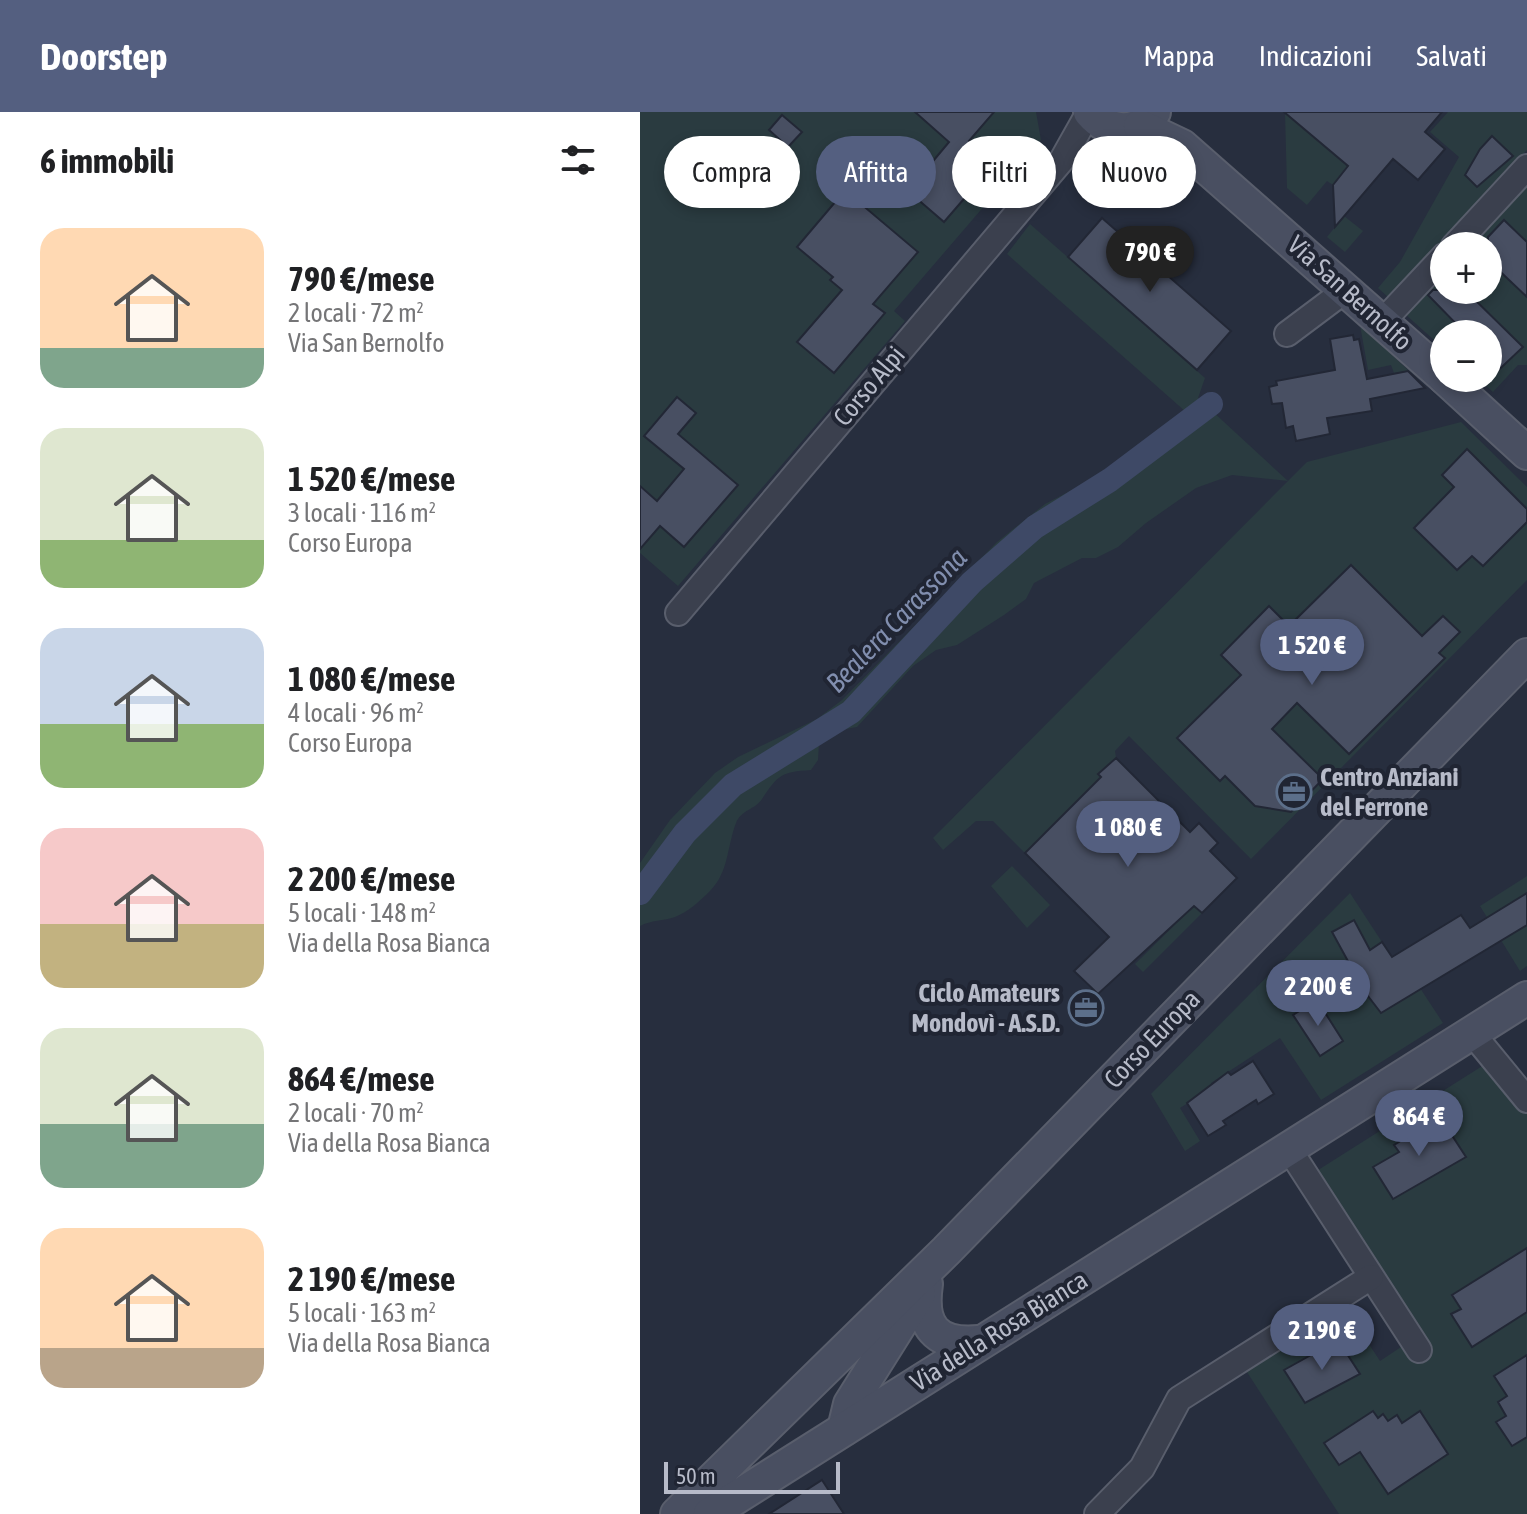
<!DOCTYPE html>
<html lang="it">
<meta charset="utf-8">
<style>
:root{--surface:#fff;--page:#f2f2f2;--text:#202124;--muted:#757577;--accent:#545f80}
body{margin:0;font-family:"Asap Condensed",sans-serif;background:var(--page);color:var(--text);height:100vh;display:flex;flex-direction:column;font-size:30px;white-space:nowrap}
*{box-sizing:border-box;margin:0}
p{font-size:26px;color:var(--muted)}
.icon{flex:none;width:44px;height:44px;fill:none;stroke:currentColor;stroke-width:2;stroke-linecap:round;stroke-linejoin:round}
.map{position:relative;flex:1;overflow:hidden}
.drawer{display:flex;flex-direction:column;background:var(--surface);width:640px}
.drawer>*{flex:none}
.guide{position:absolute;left:24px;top:24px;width:742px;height:72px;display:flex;gap:16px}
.buttons{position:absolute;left:790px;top:120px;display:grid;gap:16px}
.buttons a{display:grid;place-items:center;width:72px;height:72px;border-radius:50%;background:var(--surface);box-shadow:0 4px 12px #0003;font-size:40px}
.scale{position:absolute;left:24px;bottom:20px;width:176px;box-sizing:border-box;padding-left:8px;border:4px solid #b7bbc9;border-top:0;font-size:22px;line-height:28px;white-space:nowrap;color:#b7bbc9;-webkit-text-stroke:6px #202533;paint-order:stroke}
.price{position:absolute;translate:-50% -68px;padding:0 18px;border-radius:28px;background:var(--accent);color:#fff;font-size:26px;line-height:52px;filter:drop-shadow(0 2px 4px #0008)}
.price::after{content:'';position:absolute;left:50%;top:48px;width:24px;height:18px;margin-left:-12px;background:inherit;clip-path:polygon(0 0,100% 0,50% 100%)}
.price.on{background:#222;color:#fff}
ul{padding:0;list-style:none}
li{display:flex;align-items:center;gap:24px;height:200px;padding:0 40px}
li span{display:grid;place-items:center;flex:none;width:224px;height:160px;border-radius:24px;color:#555}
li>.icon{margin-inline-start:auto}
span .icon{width:96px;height:96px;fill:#fffc;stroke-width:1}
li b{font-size:34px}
h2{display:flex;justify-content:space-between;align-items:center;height:96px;padding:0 40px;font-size:34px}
.tag{padding:0 28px;border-radius:36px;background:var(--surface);box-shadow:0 4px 12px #0003;font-size:28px;line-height:72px}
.tag.on{background:var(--accent);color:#fff}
header{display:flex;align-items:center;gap:48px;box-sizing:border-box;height:112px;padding:0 40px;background:var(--accent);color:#fff}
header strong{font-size:38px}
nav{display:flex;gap:44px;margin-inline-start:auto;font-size:28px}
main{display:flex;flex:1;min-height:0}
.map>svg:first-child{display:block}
.green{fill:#2a3b40}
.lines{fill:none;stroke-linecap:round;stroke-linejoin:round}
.canal{stroke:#3e4966;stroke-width:24}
.building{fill:#484f62;stroke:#222735;stroke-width:2}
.street-casing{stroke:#595e6c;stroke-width:28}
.secondary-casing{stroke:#595e6c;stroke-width:36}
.street{stroke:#3b404e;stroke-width:24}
.secondary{stroke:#494f61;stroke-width:32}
.labels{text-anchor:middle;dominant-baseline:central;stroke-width:8;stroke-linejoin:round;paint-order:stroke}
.street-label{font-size:26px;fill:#b7bbc9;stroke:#202533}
.poi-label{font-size:26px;font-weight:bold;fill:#b7bbc9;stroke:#202533;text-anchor:start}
.water-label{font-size:28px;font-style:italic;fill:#818eae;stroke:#202533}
</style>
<header>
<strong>Doorstep</strong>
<nav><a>Mappa</a><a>Indicazioni</a><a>Salvati</a></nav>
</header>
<main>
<section class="drawer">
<h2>6 immobili<svg class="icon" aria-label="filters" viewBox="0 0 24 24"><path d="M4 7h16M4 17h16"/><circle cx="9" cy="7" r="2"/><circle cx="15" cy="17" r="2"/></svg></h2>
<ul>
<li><span style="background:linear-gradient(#ffd9b3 75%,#7fa58c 0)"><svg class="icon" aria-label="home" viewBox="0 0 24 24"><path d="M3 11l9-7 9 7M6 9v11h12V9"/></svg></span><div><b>790 €/mese</b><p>2 locali · 72 m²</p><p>Via San Bernolfo</p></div></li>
<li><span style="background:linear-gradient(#dfe7d0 70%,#8fb573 0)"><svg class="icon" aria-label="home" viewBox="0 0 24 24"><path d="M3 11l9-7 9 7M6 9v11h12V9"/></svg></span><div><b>1 520 €/mese</b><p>3 locali · 116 m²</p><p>Corso Europa</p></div></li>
<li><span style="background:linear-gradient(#c9d6e8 60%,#8fb573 0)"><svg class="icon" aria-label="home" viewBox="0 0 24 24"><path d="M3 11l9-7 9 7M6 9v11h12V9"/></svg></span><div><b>1 080 €/mese</b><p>4 locali · 96 m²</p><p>Corso Europa</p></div></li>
<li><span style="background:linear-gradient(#f6c9c9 60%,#c2b280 0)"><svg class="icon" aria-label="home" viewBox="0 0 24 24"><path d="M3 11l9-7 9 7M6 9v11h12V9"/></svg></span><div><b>2 200 €/mese</b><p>5 locali · 148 m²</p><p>Via della Rosa Bianca</p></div></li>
<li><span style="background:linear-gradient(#dfe7d0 60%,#7fa58c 0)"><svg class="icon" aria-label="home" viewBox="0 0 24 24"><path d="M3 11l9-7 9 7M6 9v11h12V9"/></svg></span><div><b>864 €/mese</b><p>2 locali · 70 m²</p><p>Via della Rosa Bianca</p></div></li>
<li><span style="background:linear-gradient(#ffd9b3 75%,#b9a48a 0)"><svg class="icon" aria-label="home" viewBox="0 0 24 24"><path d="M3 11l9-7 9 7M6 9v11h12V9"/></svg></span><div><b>2 190 €/mese</b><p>5 locali · 163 m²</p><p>Via della Rosa Bianca</p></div></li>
</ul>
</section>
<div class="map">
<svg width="887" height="1402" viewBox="0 0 887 1402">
<rect width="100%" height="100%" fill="#272e3e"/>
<!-- green -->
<g class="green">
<path d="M0 0H396L401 28 254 199 265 209 38 474 0 441Z"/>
<path d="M808 0H887V38L749 186 738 176 760 150 819 45 790 20Z"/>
<path d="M645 1 708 54 693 73 687 69 667 93 647 76Z"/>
<path d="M887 73V253H878L853 280 837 266H848V222H804V237L765 202 804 161V178H848V134H829Z"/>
<path d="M704 104 723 119 705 140 687 125Z"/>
<path d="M390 112 565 266 558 286 648 369 667 350 821 310 887 375V468L611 747 489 624 475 639 476 646 459 662 461 665 385 741 353 709H336L303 738 293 726 648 369 592 363 556 376 506 411 478 435 456 446H442L394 471 386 487 364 503 317 533 296 538 273 554 217 615 195 619 179 631 178 648 171 658C141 660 138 663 122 687 116 697 101 698 96 711 87 734 89 760 70 779 60 789 48 800 35 805 24 809 11 808 0 814V751L30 708 75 661 98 645 177 607 202 588 357 430 405 392 457 365 546 300 367 142Z"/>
<path d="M720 213 769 259 754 261 751 253 728 258Z"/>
<path d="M372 754 410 793 387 816 351 774Z"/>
<path d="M887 764V854L880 859 840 794Z"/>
<path d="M710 781 742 830 705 854 720 877 724 875 741 901 780 876 803 911 681 988 640 926 571 971 573 975 540 996 560 1029 545 1039 511 982Z"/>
<path d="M554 794 562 801 503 860 495 852Z"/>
<path d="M847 951 887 1000V1402H699L605 1257 704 1194 740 1249 779 1223 675 1060Z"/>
</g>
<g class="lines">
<!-- canal -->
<path class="canal" d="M0 781 45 721 93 673 211 600 332 470 395 415 470 368 571 292"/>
</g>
<!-- building -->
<g class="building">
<path d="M275 0H354L329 29 355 51 304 110 268 79 309 30Z"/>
<path d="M644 0H802L785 20 805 37 778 68 753 47 695 115 693 73 708 54Z"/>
<path d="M142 3 162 20 148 35 129 18Z"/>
<path d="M852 24 873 44 837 75 825 63 840 37Z"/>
<path d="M213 69 229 83 221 92 278 140 233 192 245 201 194 261 157 230 202 178 190 168 193 165 157 135Z"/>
<path d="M462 106 591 219 557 258 428 145Z"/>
<path d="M864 108 887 130V185L848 148V125Z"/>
<path d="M793 178H825L883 235 848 268V222H826L788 183Z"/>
<path d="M713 223 714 228 719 227 727 267 768 259 785 276 730 287 732 299 687 306 690 322 656 329 653 314 646 316 642 291 632 292 629 275 637 273 636 269 695 258 690 227Z"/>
<path d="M37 285 56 301 38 322 98 373 44 435 20 414 0 437V374L17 389 44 357 4 324Z"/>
<path d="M827 337 887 397V410L843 454 832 444 817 458 774 416 814 375 802 363Z"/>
<path d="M711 453 782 524 803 504 820 520 799 541 805 546 709 642 657 591 632 617 683 667 651 700 615 694 585 664 580 669 537 626 601 563 581 543 629 494 649 514Z"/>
<path d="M476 646 550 720 559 711 578 731 570 739 597 766 562 801 554 794 458 882 434 859 469 825 385 741 461 665 458 662Z"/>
<path d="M887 781V813L741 901 705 854 709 851 692 820 714 808 730 838 742 830 752 845 821 803 830 816Z"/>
<path d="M677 888 703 929 680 944 653 903Z"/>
<path d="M613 949 634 982 618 992 616 988 583 1009 586 1013 568 1024 547 991 588 960 591 963Z"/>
<path d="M800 1005 826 1045 753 1087 733 1055 759 1040 754 1033Z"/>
<path d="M887 1136V1200L832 1235 811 1202 821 1197 812 1183Z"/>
<path d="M698 1228 720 1262 665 1291 644 1258Z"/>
<path d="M887 1243V1325L872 1334 856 1310 866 1304 858 1290 867 1284 854 1264Z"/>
<path d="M733 1299 738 1306 743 1302 748 1309 757 1303 762 1311 780 1299 808 1342 748 1382 720 1340 699 1353 684 1331Z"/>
<path d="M182 1368 204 1402H129Z"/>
</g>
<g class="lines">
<defs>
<g id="street">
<path d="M814 134 887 55"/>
<path d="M743 209 804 144"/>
<path d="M647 222 707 177"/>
<path d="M38 501 422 48 449 0"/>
<path d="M832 921 887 988"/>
<path d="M649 1037 779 1238"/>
<path d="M457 1402 502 1356 539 1287 731 1165"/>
</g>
<g id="secondary">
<path d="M450 0C468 21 497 25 514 0"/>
<path d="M500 14 542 34 804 265"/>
<path d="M805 266 887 341"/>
<path d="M286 1172C280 1214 295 1234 339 1230"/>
<path d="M204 1317 210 1292 279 1182"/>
<path d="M37 1402 306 1139 887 543"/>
<path d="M70 1402 887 886"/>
</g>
</defs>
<!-- street casing -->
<use href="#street" class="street-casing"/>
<!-- secondary casing -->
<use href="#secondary" class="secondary-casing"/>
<!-- street -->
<use href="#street" class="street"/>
<!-- secondary -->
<use href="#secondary" class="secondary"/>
</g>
<!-- icons -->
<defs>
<symbol id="office-ring" viewBox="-11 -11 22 22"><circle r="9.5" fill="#202533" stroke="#5c6f8a" stroke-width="1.5"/><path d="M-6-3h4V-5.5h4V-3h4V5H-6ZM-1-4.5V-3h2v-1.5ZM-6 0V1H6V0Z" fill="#5c6f8a"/></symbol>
</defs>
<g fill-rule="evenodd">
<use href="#office-ring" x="634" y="660" width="40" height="40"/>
<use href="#office-ring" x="426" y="876" width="40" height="40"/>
</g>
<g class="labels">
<!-- street labels -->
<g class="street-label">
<text transform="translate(710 181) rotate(42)">Via San Bernolfo</text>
<text transform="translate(229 274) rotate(-50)">Corso Alpi</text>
<text transform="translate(512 927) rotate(-46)">Corso Europa</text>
<text transform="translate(359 1219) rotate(-32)">Via della Rosa Bianca</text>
</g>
<!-- poi labels -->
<g class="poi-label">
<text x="680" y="665">Centro Anziani<tspan x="680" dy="30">del Ferrone</tspan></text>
<text x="420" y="881" text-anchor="end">Ciclo Amateurs<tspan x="420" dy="30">Mondovì - A.S.D.</tspan></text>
</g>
<!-- water labels -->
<g class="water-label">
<text transform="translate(256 508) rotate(-46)">Bealera Carassona</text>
</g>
</g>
</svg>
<div class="buttons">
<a>+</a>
<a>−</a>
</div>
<div class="scale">50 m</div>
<b class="price on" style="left:510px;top:182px">790 €</b>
<b class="price" style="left:672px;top:575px">1 520 €</b>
<b class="price" style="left:488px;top:757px">1 080 €</b>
<b class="price" style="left:678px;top:916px">2 200 €</b>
<b class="price" style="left:779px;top:1046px">864 €</b>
<b class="price" style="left:682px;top:1260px">2 190 €</b>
<div class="guide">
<a class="tag">Compra</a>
<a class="tag on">Affitta</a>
<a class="tag">Filtri</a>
<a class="tag">Nuovo</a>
</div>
</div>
</main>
